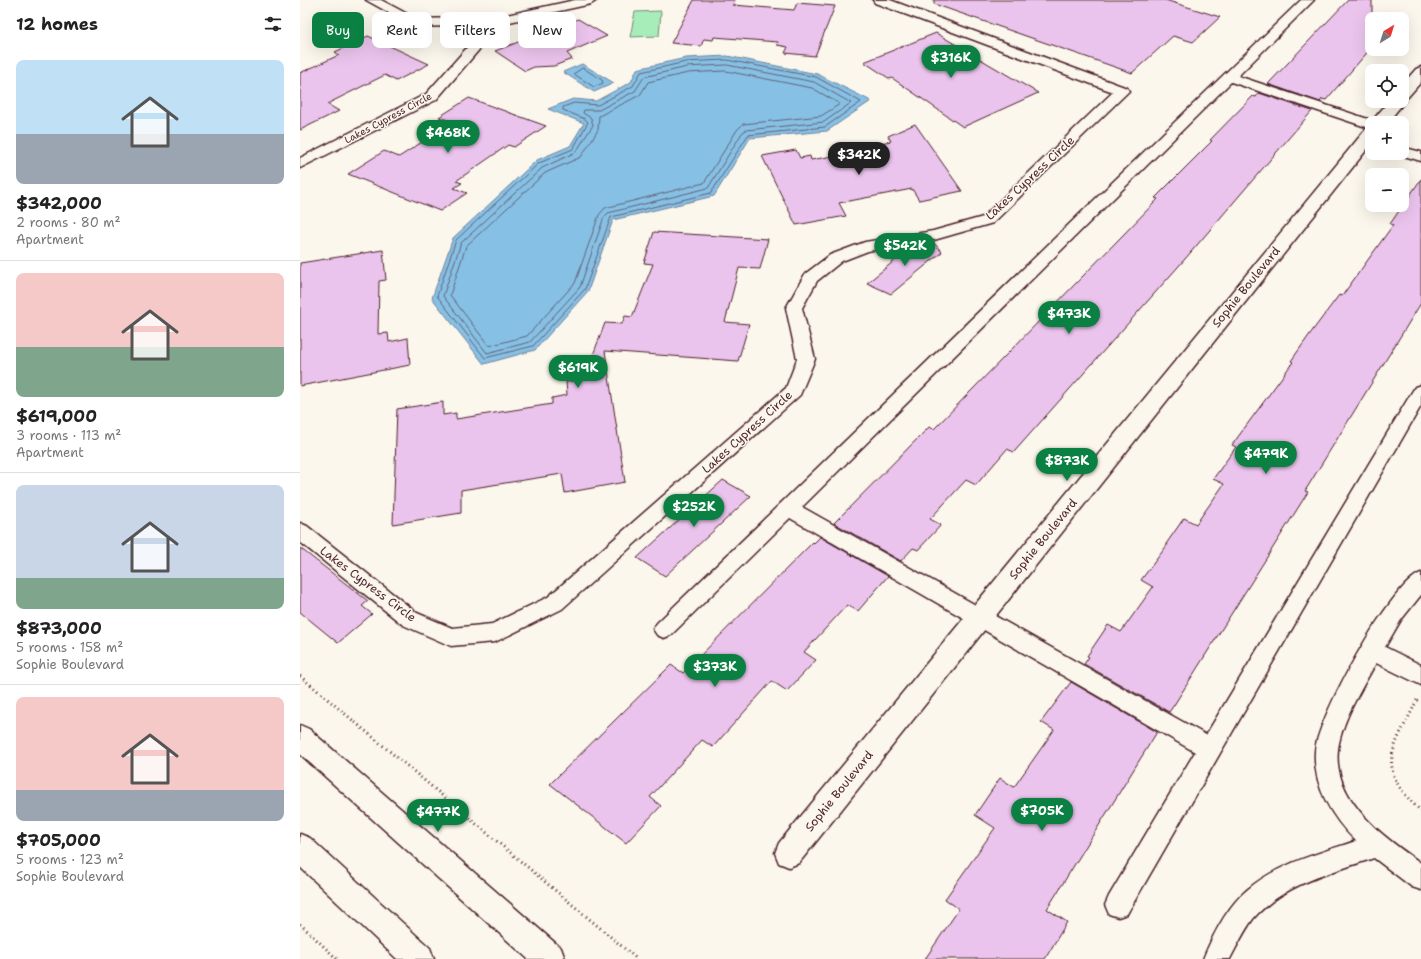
<!DOCTYPE html>
<meta charset="utf-8">
<style>
:root{--surface:#fff;--page:#f2f2f2;--text:#222;--muted:#767676;--line:#e0e0e0;--accent:#0b8043}
body{margin:0;font-family:"Shantell Sans",sans-serif;background:var(--page);color:var(--text);height:100vh;display:flex;flex-direction:column;font-size:15px;white-space:nowrap}
*{box-sizing:border-box;margin:0}
p{font-size:13px;color:var(--muted)}
.icon{flex:none;width:22px;height:22px;fill:none;stroke:currentColor;stroke-width:2;stroke-linecap:round;stroke-linejoin:round}
.map{position:relative;flex:1;overflow:hidden}
.side{display:flex;flex-direction:column;background:var(--surface);width:300px}
.side>*{flex:none}
.hud{position:absolute;left:12px;top:12px;width:380px;height:36px;display:flex;gap:8px}
.needle{width:26px;rotate:38deg}
.tools{position:absolute;left:1065px;top:12px;display:grid;gap:8px}
.tools a{display:grid;place-items:center;width:44px;height:44px;border-radius:8px;background:var(--surface);box-shadow:0 4px 16px #0002;font-size:20px}
.price{position:absolute;translate:-50% -34px;padding:0 9px;border-radius:14px;background:var(--accent);color:#fff;font-size:13px;line-height:26px;filter:drop-shadow(0 1px 2px #0008)}
.price::after{content:'';position:absolute;left:50%;top:24px;width:12px;height:9px;margin-left:-6px;background:inherit;clip-path:polygon(0 0,100% 0,50% 100%)}
.price.selected{background:#222;color:#fff}
ul{padding:0;list-style:none}
li{display:grid;align-content:center;gap:8px;height:212px;padding:0 16px}
li+li{border-top:1px solid var(--line)}
li span{display:grid;place-items:center;height:124px;border-radius:8px;color:#555}
li>.icon{margin-inline-start:auto}
span .icon{width:72px;height:72px;fill:#fffc;stroke-width:1}
li b{font-size:17px}
h2{display:flex;justify-content:space-between;align-items:center;height:48px;padding:0 16px;font-size:17px}
.chip{padding:0 14px;border-radius:8px;background:var(--surface);box-shadow:0 4px 16px #0002;font-size:14px;line-height:36px}
.chip.selected{background:var(--accent);color:#fff}
main{display:flex;flex:1;min-height:0}
.map>svg:first-child{display:block}
.green{fill:#a7edb9;stroke:#788672}
.water{fill:#86c1e5;stroke:#6e809b}
.lines{fill:none;stroke-linecap:round;stroke-linejoin:round}
.shore{stroke:#626075;stroke-width:1}
.building{fill:#ebc4ed;stroke:#4a1f2b}
.lane-casing{stroke:#4a1f2b;stroke-width:3}
.street-casing{stroke:#4a1f2b;stroke-width:3}
.secondary-casing{stroke:#4a1f2b;stroke-width:3}
.path{stroke:#4a1f2b;stroke-width:3;stroke-dasharray:1 3.5;stroke-linecap:butt}
.lane{fill:#fbf7ec;fill-rule:evenodd}
.street{fill:#fbf7ec;fill-rule:evenodd}
.secondary{fill:#fbf7ec;fill-rule:evenodd}
.labels{text-anchor:middle;dominant-baseline:central;stroke-width:3;stroke-linejoin:round;paint-order:stroke}
.far-street-label{font-size:10px;fill:#4a1f2b;stroke:#fbf7ec}
.street-label{font-size:12px;fill:#4a1f2b;stroke:#fbf7ec}
</style>
<main>
<section class="side">
<h2>12 homes<svg class="icon" aria-label="filters" viewBox="0 0 24 24"><path d="M4 7h16M4 17h16"/><circle cx="9" cy="7" r="2"/><circle cx="15" cy="17" r="2"/></svg></h2>
<ul>
<li><span style="background:linear-gradient(#bfe0f5 60%,#9aa5b1 0)"><svg class="icon" aria-label="home" viewBox="0 0 24 24"><path d="M3 11l9-7 9 7M6 9v11h12V9"/></svg></span><div><b>$342,000</b><p>2 rooms · 80 m²</p><p>Apartment</p></div></li>
<li><span style="background:linear-gradient(#f6c9c9 60%,#7fa58c 0)"><svg class="icon" aria-label="home" viewBox="0 0 24 24"><path d="M3 11l9-7 9 7M6 9v11h12V9"/></svg></span><div><b>$619,000</b><p>3 rooms · 113 m²</p><p>Apartment</p></div></li>
<li><span style="background:linear-gradient(#c9d6e8 75%,#7fa58c 0)"><svg class="icon" aria-label="home" viewBox="0 0 24 24"><path d="M3 11l9-7 9 7M6 9v11h12V9"/></svg></span><div><b>$873,000</b><p>5 rooms · 158 m²</p><p>Sophie Boulevard</p></div></li>
<li><span style="background:linear-gradient(#f6c9c9 75%,#9aa5b1 0)"><svg class="icon" aria-label="home" viewBox="0 0 24 24"><path d="M3 11l9-7 9 7M6 9v11h12V9"/></svg></span><div><b>$705,000</b><p>5 rooms · 123 m²</p><p>Sophie Boulevard</p></div></li>
</ul>
</section>
<div class="map">
<svg width="1121" height="959" viewBox="0 0 1121 959">
<rect width="100%" height="100%" fill="#fbf7ec"/>
<filter id="ink" filterUnits="userSpaceOnUse"><feTurbulence type="fractalNoise" baseFrequency=".025" numOctaves="2"/><feDisplacementMap in="SourceGraphic" scale="8" xChannelSelector="R" yChannelSelector="G"/><feConvolveMatrix kernelMatrix="1 2 1 2 8 2 1 2 1" color-interpolation-filters="sRGB"/></filter>
<g filter="url(#ink)">
<!-- green -->
<path class="green" d="M361 11 359 36 330 37 335 12Z"/>
<!-- water -->
<g class="water">
<path d="M427 56 517 74 571 101 527 131 450 138 414 196 313 220 288 291 235 350 184 364 132 298 153 238 237 160 270 146 284 123 248 109 273 99 296 101 331 82 337 69 386 58Z"/>
<path d="M282 64 314 83 294 92 263 72Z"/>
</g>
<g class="lines">
<!-- shore -->
<g class="shore">
<path d="M427 60 516 77 561 102 525 127 448 135 411 193 311 217 285 289 233 346 185 358 137 296 156 240 239 163 273 149 288 122 285 119 263 110V107L274 103 298 105 333 86 341 72 386 62Z"/>
<path d="M427 65 514 82 551 103 524 122 446 130 442 133 408 188 308 213 304 217 280 287 230 342 187 353 143 296 161 243 242 168 276 152 293 125 291 118 283 113 284 110H299L335 91 344 77 387 67Z"/>
<path d="M283 68 302 80 303 83 294 87 274 74Z"/>
<path d="M426 71 512 88 540 104 521 116 443 124 437 130 404 183 305 208 299 215 275 283 227 336 189 346 150 295 166 246 245 173 281 157 298 130 299 116 340 95 348 82 388 73Z"/>
</g>
</g>
<!-- building -->
<g class="building">
<path d="M394 0H435L433 5 494 10 497 3 535 6 515 56 485 53 488 47 477 45 478 42 414 37 413 40 404 39 401 46 371 43Z"/>
<path d="M634 0H865L920 17 893 42 873 36 832 73 634 4Z"/>
<path d="M1048 0H1072V47L1026 100 1022 99 1020 102 968 84Z"/>
<path d="M278 19 307 36 267 53 272 59 254 66 234 67 225 71 195 51Z"/>
<path d="M636 33 738 93 663 127 592 78 590 79 564 62Z"/>
<path d="M68 36 129 64 96 81 85 75 27 104 39 111 0 130V73L39 55 35 52Z"/>
<path d="M959 93 1012 111 885 259 714 452 707 449 676 485 666 480 630 519 641 525 618 550 613 548 601 561 534 523 629 427 634 429 858 199 855 198 912 141 910 140 953 96 956 97Z"/>
<path d="M169 98 246 126 214 147 208 145 156 181 162 183 154 188 167 193 140 211 48 174 84 151 99 157 153 122 139 117Z"/>
<path d="M615 124 662 191 619 200 612 189 539 203 546 216 496 225 462 156 496 150 500 158 510 156 511 160 582 147 580 143 591 141 588 136Z"/>
<path d="M1121 179V303L1005 491 1008 492 874 705 869 712 784 664 789 657 787 656 808 625 821 632 853 587 841 580 868 544H866L884 518 896 524 924 484 913 479 936 447 932 445 993 362 991 361 1010 334 1039 295 1042 296 1093 225 1090 224Z"/>
<path d="M354 232 468 239 460 269 439 268 425 322 449 324 438 361 305 351 325 482 265 493 262 474 161 490V513L93 524 97 409 143 402V415L156 413V419L252 404V398L267 395 266 382 284 379 305 323 322 324 325 316 332 317 353 264 344 263Z"/>
<path d="M633 242 642 252 591 294 567 283 614 245Z"/>
<path d="M83 250 86 280 79 281 78 334 88 333 89 342 108 338 110 365 0 386V263Z"/>
<path d="M423 480 451 496 365 576 337 558Z"/>
<path d="M520 537 588 576 558 611 547 605 504 652 516 660 487 691 472 681 413 747 402 740 350 797 361 806 326 843 250 784 371 665 383 673 513 542 514 543Z"/>
<path d="M0 548 68 601 62 606 72 614 38 643 0 612Z"/>
<path d="M771 682 857 732 747 909 767 922 745 959H625L659 909 645 899 695 828 675 815 700 778 714 787 754 730 741 722Z"/>
</g>
<g class="lines">
<defs>
<g id="lane">
<path d="M66 0H81L117 19 197 17 275 0H297L291 4 201 24 136 100 0 168V158L126 94 187 25 115 27Z"/>
<path d="M573 0H590L827 88 829 91 693 223 634 240 568 251 542 261 517 281 502 308 515 359 500 395 262 609 195 642 151 646 103 625 0 542V523L7 526 117 613 152 628 192 624 248 597 486 388 497 359 486 308 505 274 530 255 565 242 633 231 683 217 813 92 575 3Z"/>
<path d="M1001 0H1014L938 76 1077 122 1072 123V129L931 82 502 507 906 735 1115 387 1121 385V406L827 914 818 917 809 914 805 905 809 896 895 752 490 518 371 635 364 638 357 635 353 629 357 623Z"/>
<path d="M1102 147 1121 152V161L1097 154 1102 153Z"/>
<path d="M1121 573V595L1101 620 1085 647 1121 665V685L1076 663C1062 688 1045 715 1039 743 1028 797 1082 836 1121 863V890L1112 887 1074 858C1033 872 983 884 953 919 944 931 937 946 930 959H903C913 935 927 907 947 890 977 864 1019 853 1056 841 1032 818 1013 786 1015 752 1016 720 1091 583 1121 573Z"/>
</g>
<g id="street">
<path d="M1121 67V82L1107 98 1104 99 1105 101 1087 123 1072 124 1073 120 1089 101H1102V85L1116 69Z"/>
<path d="M1072 127V143L499 863 489 867 479 863 475 853 479 843 1066 129Z"/>
</g>
<g id="secondary">
<path d="M0 725 9 729 261 948 265 959H228L0 754Z"/>
<path d="M0 834 10 838 130 948 134 959H97L0 867Z"/>
</g>
</defs>
<!-- lane casing -->
<use href="#lane" class="lane-casing"/>
<!-- street casing -->
<use href="#street" class="street-casing"/>
<!-- secondary casing -->
<use href="#secondary" class="secondary-casing"/>
<!-- path -->
<g class="path">
<path d="M0 676 337 959"/>
<path d="M1117 700C1094 749 1072 766 1121 811"/>
<path d="M0 924 37 959"/>
</g>
<!-- lane -->
<use href="#lane" class="lane"/>
<!-- street -->
<use href="#street" class="street"/>
<!-- secondary -->
<use href="#secondary" class="secondary"/>
</g>
</g>
<g class="labels">
<!-- far-street labels -->
<g class="far-street-label">
<text transform="translate(88 118) rotate(-28)">Lakes Cypress Circle</text>
</g>
<!-- street labels -->
<g class="street-label">
<text transform="translate(730 178) rotate(-43)">Lakes Cypress Circle</text>
<text transform="translate(946 287) rotate(-51)">Sophie Boulevard</text>
<text transform="translate(447 432) rotate(-42)">Lakes Cypress Circle</text>
<text transform="translate(743 539) rotate(-51)">Sophie Boulevard</text>
<text transform="translate(68 584) rotate(37)">Lakes Cypress Circle</text>
<text transform="translate(539 791) rotate(-51)">Sophie Boulevard</text>
</g>
</g>
</svg>
<div class="tools">
<a><svg class="needle" viewBox="-14 -14 28 28"><path d="M0-13l5 13h-10z" fill="#e53935"/><path d="M0 13l5-13h-10z" fill="#767676"/></svg></a>
<a><svg class="icon" aria-label="locate" viewBox="0 0 24 24"><circle cx="12" cy="12" r="6"/><path d="M12 2v4M12 18v4M2 12h4M18 12h4"/></svg></a>
<a>+</a>
<a>−</a>
</div>
<b class="price" style="left:651px;top:79px">$316K</b>
<b class="price" style="left:148px;top:154px">$468K</b>
<b class="price selected" style="left:559px;top:176px">$342K</b>
<b class="price" style="left:605px;top:267px">$542K</b>
<b class="price" style="left:769px;top:335px">$473K</b>
<b class="price" style="left:278px;top:389px">$619K</b>
<b class="price" style="left:966px;top:475px">$479K</b>
<b class="price" style="left:767px;top:482px">$873K</b>
<b class="price" style="left:394px;top:528px">$252K</b>
<b class="price" style="left:415px;top:688px">$373K</b>
<b class="price" style="left:742px;top:832px">$705K</b>
<b class="price" style="left:138px;top:833px">$477K</b>
<div class="hud">
<a class="chip selected">Buy</a>
<a class="chip">Rent</a>
<a class="chip">Filters</a>
<a class="chip">New</a>
</div>
</div>
</main>
